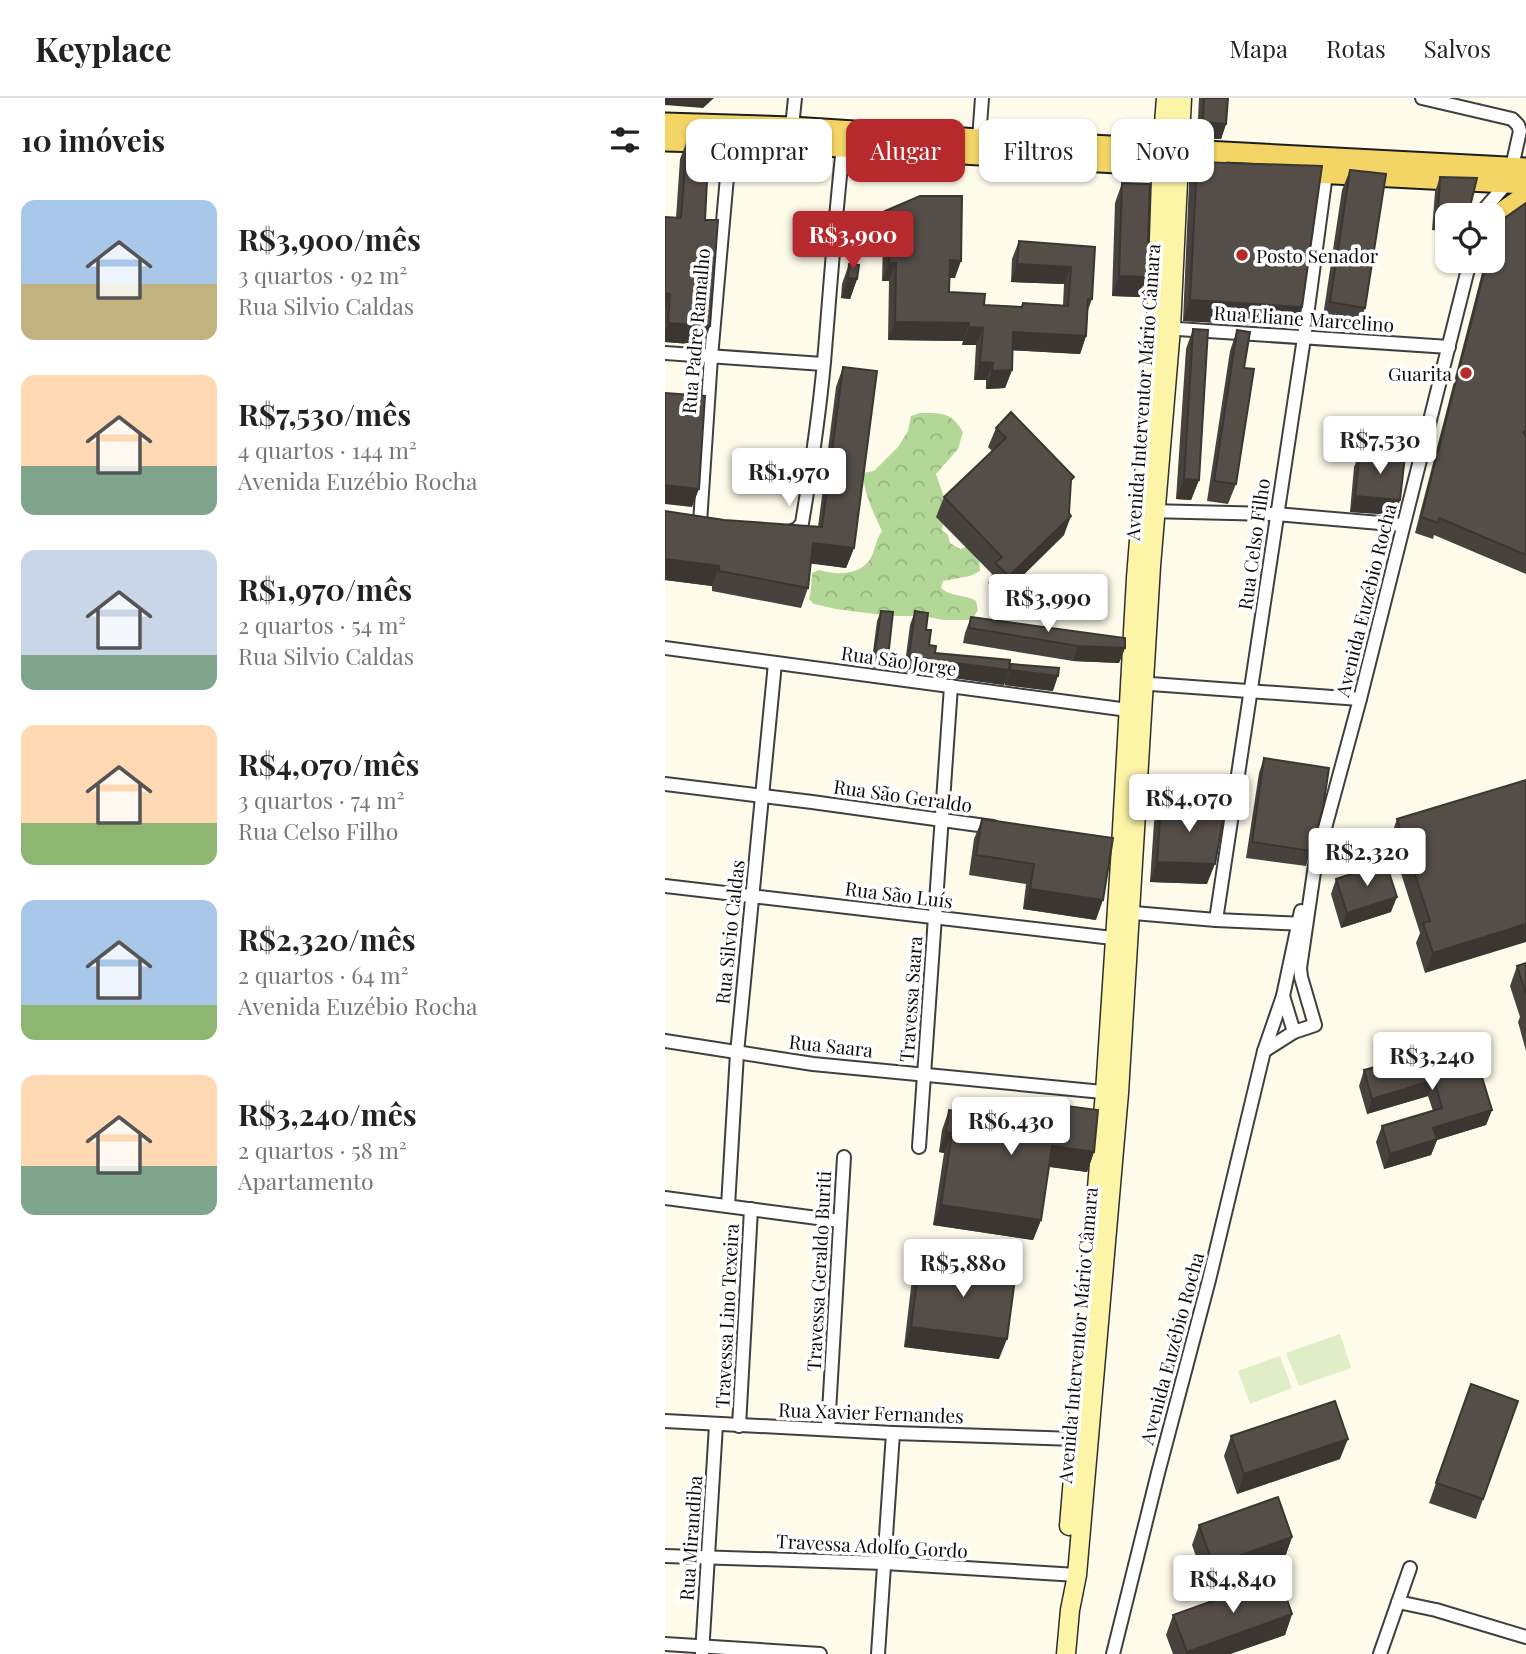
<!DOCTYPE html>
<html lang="pt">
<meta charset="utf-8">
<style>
:root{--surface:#fff;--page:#f2f2f2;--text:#222;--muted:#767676;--line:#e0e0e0;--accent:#b6292c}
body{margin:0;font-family:"Playfair Display",serif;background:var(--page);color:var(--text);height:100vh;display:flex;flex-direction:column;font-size:26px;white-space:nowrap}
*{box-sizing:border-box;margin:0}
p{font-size:23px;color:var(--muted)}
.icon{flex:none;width:38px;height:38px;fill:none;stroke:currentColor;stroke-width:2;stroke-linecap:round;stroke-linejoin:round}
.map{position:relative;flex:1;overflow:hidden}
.details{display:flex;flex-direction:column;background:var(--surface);width:665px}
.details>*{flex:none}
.hud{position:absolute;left:21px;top:21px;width:665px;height:63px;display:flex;gap:14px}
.fabs{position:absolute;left:770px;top:105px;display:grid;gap:14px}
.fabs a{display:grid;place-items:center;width:70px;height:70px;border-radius:14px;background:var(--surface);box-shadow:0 2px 5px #0004;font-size:35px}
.price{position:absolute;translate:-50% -60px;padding:0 16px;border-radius:7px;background:#fff;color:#222;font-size:23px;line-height:46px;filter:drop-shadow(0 2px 4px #0008)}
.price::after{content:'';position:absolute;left:50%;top:42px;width:21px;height:16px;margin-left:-10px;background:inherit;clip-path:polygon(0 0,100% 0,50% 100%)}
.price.active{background:var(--accent);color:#fff}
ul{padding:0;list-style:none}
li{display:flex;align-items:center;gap:21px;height:175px;padding:0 21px}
li span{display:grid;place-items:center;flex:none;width:196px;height:140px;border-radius:14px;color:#555}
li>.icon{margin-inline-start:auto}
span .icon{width:84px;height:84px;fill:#fffc;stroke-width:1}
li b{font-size:30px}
h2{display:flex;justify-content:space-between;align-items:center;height:84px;padding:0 21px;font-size:30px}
.pill{padding:0 24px;border-radius:14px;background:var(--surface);box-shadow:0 2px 5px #0004;font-size:24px;line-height:63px}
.pill.active{background:var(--accent);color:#fff}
header{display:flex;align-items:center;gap:42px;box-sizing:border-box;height:98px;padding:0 35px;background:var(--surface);border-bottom:2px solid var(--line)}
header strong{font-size:33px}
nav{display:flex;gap:38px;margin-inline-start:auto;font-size:24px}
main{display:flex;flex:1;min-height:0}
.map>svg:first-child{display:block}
.forest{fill:url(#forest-crowns)}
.pitch{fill:#e0eec8}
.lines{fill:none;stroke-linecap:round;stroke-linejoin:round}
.street-casing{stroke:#3f3f3f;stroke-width:16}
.secondary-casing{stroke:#2e2e2e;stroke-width:21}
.primary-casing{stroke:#1d1d1d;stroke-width:23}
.street{stroke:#fff;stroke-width:12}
.secondary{stroke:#fcf5a8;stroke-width:18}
.primary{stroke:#f3d566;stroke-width:19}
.wall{fill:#48423e}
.shaded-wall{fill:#3b3632}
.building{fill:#544d48;stroke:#3b3632;stroke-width:2}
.poi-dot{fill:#b6292c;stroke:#fff;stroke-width:2.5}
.labels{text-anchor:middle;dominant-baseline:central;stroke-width:7;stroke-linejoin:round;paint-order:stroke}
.poi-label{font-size:19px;fill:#0c0c0c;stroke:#fff;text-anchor:start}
.street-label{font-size:19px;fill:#0c0c0c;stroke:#fff}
</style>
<header>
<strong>Keyplace</strong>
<nav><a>Mapa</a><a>Rotas</a><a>Salvos</a></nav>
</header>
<main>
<section class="details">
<h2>10 imóveis<svg class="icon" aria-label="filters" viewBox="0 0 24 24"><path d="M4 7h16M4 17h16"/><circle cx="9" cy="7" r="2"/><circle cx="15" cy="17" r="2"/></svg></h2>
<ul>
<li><span style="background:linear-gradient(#a9c7e8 60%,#c2b280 0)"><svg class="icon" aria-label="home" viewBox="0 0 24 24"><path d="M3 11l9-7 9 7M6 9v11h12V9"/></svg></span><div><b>R$3,900/mês</b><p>3 quartos · 92 m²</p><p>Rua Silvio Caldas</p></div></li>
<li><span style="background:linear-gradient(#ffd9b3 65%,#7fa58c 0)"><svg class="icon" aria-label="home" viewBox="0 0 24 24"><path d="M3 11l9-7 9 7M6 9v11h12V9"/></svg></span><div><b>R$7,530/mês</b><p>4 quartos · 144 m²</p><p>Avenida Euzébio Rocha</p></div></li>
<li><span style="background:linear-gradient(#c9d6e8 75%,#7fa58c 0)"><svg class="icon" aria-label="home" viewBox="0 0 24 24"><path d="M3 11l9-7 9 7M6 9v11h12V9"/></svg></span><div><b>R$1,970/mês</b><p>2 quartos · 54 m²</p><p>Rua Silvio Caldas</p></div></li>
<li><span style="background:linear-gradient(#ffd9b3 70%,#8fb573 0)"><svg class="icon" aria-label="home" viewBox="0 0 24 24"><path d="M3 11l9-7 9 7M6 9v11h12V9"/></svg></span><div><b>R$4,070/mês</b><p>3 quartos · 74 m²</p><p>Rua Celso Filho</p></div></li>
<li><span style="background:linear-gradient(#a9c7e8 75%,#8fb573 0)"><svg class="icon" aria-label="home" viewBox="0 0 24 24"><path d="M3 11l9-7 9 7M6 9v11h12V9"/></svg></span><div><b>R$2,320/mês</b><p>2 quartos · 64 m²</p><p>Avenida Euzébio Rocha</p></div></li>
<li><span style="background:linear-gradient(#ffd9b3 65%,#7fa58c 0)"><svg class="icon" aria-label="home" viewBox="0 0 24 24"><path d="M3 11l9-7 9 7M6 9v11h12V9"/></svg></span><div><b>R$3,240/mês</b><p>2 quartos · 58 m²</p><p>Apartamento</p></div></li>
</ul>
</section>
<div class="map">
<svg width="861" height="1556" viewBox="0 0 861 1556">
<defs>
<pattern id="forest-crowns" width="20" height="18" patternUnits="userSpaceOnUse" patternTransform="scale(1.75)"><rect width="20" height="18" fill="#b2d796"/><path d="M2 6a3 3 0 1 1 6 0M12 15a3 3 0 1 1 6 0" fill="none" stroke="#98b780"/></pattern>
</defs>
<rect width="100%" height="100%" fill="#fefbeb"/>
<!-- forest -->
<path class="forest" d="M255 315C277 315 286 314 298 334L293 351 271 376 280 402 272 419 278 426 277 432 283 437 285 445 295 451 306 447 314 458 315 473 305 478 278 483 276 490C285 499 300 496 311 503L313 512 307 522H279L258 518H225L171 511 149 506 144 501 146 492 147 475 154 472C174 478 200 477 208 455 211 446 212 441 217 433 208 414 199 396 198 375L209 373 233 349 243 333 246 318Z"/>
<!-- pitch -->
<g class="pitch">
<path d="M675 1236 686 1270 634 1288 621 1255Z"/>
<path d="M615 1258 627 1290 585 1306 573 1273Z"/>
</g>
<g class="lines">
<defs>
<g id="street">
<path d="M757 0 847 21 853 27 855 33 847 69"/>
<path d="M127 29 130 0"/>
<path d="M314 41 317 0"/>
<path d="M817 114 842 85"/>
<path d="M498 230 784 249"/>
<path d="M0 255 158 266"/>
<path d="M483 413 611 416 738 427"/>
<path d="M35 425 46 259 65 45"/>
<path d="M124 434 132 431 137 425C146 372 154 318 159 264 165 193 170 121 178 49"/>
<path d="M0 550 463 612"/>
<path d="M472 585 695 601"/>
<path d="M0 686 147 704 328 729"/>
<path d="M0 788 456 841"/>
<path d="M457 814 551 822 641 826"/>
<path d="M551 822 639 240 661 76"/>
<path d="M618 898 629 934"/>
<path d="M0 943 148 966 448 995"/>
<path d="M599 953 629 934 650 927 636 879 635 870 650 767 695 601 805 163"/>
<path d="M254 1049 286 588"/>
<path d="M0 1100 175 1123"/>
<path d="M63 1108 72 955 110 565"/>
<path d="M0 1323 228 1335 410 1341"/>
<path d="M74 1328 86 1111"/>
<path d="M163 1331 179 1059"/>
<path d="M0 1458 220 1465 412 1477"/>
<path d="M733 1504 771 1512 861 1539"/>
<path d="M0 1546 155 1556"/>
<path d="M37 1556 51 1327"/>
<path d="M213 1556 228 1335"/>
<path d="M448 1556 493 1375 544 1182 599 953 618 898 636 813"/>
<path d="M715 1556 745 1470"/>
</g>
<g id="secondary">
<path d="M404 1428 440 994 456 749 471 480 491 229 497 51 501 0"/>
<path d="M401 1556 405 1512 412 1477 454 995 486 468 506 230 517 0"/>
</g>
<g id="primary">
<path d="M0 25 127 29 314 41 861 70"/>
<path d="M0 43 141 47 556 71"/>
<path d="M631 74 861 86"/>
<path d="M828 120 861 97"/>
</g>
</defs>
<!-- street casing -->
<use href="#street" class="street-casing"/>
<!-- secondary casing -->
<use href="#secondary" class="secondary-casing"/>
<!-- primary casing -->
<use href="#primary" class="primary-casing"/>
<!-- street -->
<use href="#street" class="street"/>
<!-- secondary -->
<use href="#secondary" class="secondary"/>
<!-- primary -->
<use href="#primary" class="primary"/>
</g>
<!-- wall -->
<g class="wall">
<path d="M534 0H563L561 26 556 41 532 40Z"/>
<path d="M22 43 40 122 45 228 38 247 0 244V119L11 120 15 61Z"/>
<path d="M532 64 637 209 630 229 518 223 524 84Z"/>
<path d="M685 72 700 210 693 230 657 225 677 92Z"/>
<path d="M775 79 782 117V134L767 132 770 94Z"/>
<path d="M457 85 475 199 447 198 450 105Z"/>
<path d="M861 105V476L769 437 768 441 750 435 820 163H828Z"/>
<path d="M220 113 290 180H284V194L319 207 356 209 358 205 398 207 399 186 346 184 347 161 354 143 430 149 427 201 423 212 421 238 415 256 347 252V272L340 290 321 291V282H309L311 247H297L298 243 223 242 224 183H217L218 142 213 131Z"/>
<path d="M184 166 192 181 185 201 176 200 177 186Z"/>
<path d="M528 231 534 382 526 402 511 401 521 251Z"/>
<path d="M572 232 579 270 571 386 563 406 542 403 565 253Z"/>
<path d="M178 269 189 450 181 470 146 465 143 490 136 510 47 493V488L0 482V413L59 422 153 429 171 289Z"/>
<path d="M331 330 406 389 399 437 337 498 323 485 327 476 271 419 279 399 327 353 323 349Z"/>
<path d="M695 354 735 402 730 417 685 414 689 369Z"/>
<path d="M216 513 223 560 220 571 206 569 212 523Z"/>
<path d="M250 513 261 532 264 547 270 555 345 569 388 593 340 587V584L339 587 239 573 245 527Z"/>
<path d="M306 519 460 550 454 565 408 563 298 545 300 535Z"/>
<path d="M599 660 646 753 641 768 581 760 594 675Z"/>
<path d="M861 682 760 875 751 845 755 835 725 741 732 721Z"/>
<path d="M496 704 542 786 485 784 489 724Z"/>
<path d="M317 721 431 822 358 811 361 786 304 777 309 741Z"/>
<path d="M671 781 726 814 676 830 666 796Z"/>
<path d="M861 865V953L853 924 855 919 845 888 852 868Z"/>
<path d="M806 943 827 1012 821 1027 772 1042 766 1057 719 1071 711 1044 717 1028 768 1013 763 998 702 1016 694 988 699 972Z"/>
<path d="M370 1004 429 1054 422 1074 384 1069 376 1122 368 1142 268 1127 279 1055 274 1054 277 1032 284 1012 364 1023Z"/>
<path d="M255 1161 334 1261 239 1249 247 1181Z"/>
<path d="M806 1286 853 1303 811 1421 764 1405Z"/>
<path d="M566 1338 675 1361 572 1396 559 1358Z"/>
<path d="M534 1427 627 1439 620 1459 541 1487 527 1447Z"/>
<path d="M627 1516 620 1537 565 1556H508L501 1537 508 1517Z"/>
</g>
<!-- shaded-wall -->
<g class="shaded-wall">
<path d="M0 0H49L38 10 0 7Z"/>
<path d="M538 24 561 26 556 41 532 40Z"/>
<path d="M285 162 296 163 290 180H278Z"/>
<path d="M224 165H231L224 183H217Z"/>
<path d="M352 166 406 169 399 186 346 184Z"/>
<path d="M454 178 482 179 475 199 447 198Z"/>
<path d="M183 180 192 181 185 201 176 200Z"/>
<path d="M0 195 5 196 0 211Z"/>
<path d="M525 202 637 209 630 229 518 223Z"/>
<path d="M230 224 304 225 298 243 223 242Z"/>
<path d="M3 225 45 228 38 247 0 244V232Z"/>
<path d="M304 229 318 230 311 247H297Z"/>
<path d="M348 234 421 238 415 256 341 252Z"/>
<path d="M315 264 328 265 321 282H309Z"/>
<path d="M347 272 340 290 321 291 327 273Z"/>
<path d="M519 381 534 382 526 402 511 401Z"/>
<path d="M0 387 34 391 27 409 0 406Z"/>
<path d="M690 398 735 402 730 417 685 414Z"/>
<path d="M406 418 399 437 337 498 344 478Z"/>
<path d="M148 445 189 450 181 470 141 465Z"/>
<path d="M0 461 54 468 47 488 0 482Z"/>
<path d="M413 548 460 550 454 565 408 563Z"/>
<path d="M209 559 223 560 220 571 206 569Z"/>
<path d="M244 559 344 572 339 587 239 573Z"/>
<path d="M345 572 393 578 388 593 340 587Z"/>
<path d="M492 764 550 766 542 786 485 784Z"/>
<path d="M365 791 438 802 431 822 358 811Z"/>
<path d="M732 799 726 814 676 830 682 815Z"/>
<path d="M861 826V844L760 875 768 855Z"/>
<path d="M769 982 763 998 702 1016 707 1001Z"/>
<path d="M827 1012 821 1027 772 1042 766 1057 719 1071 725 1056 768 1030Z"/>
<path d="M281 1034 287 1035 279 1055 274 1054Z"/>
<path d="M387 1048 429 1054 422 1074 380 1068Z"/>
<path d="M276 1107 376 1122 368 1142 268 1127Z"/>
<path d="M246 1229 342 1241 334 1261 239 1249Z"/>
<path d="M683 1341 675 1361 572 1396 579 1376Z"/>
<path d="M627 1439 620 1459 541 1487 548 1467Z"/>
<path d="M627 1516 620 1537 565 1556H521L522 1554Z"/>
</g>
<!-- building -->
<g class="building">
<path d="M539 0H563L561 26 538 24Z"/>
<path d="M22 43H44L40 122H53L45 228 3 225 5 196 0 195V119L16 120Z"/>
<path d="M532 64 657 68 637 209 525 202Z"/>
<path d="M685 72 721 76 700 210 665 204Z"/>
<path d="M775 79 812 80 803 117 782 118 773 116Z"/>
<path d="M457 85 485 86 482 179 454 178Z"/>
<path d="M255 98H297L296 163 285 162 284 194 320 196 319 207 357 209 358 205 403 208 406 169 352 166 354 143 430 149 427 201H423L421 238 348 234 347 272 327 273 328 265 315 264 318 230 304 229V225L230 224 231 165H224L225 124 220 113Z"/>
<path d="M861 105V332L858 334 861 338V457L774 420 773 425 756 419 822 163H828V139L834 124Z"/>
<path d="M184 166 194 167 192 181 183 180Z"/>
<path d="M528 231 543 232 534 382 519 381Z"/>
<path d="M572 232 585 234 579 270 589 271 571 386 549 383Z"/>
<path d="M178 269 212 273 189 450 148 445 143 490 54 473V468L0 461V413L59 422 157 429Z"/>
<path d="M0 295 40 298 34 391 0 387Z"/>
<path d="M346 314 409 379 406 382 404 415 406 418 344 478 330 465 337 459 279 399 341 340 331 330Z"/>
<path d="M695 354 740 358 735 402 690 398Z"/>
<path d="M216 513 228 514 223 560 209 559Z"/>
<path d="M250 513 263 515 261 532H266L264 547 271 548 270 555 345 562 344 572 244 559Z"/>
<path d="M306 519 460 540V550L413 548 304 530Z"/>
<path d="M346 566 394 570 393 578 345 572Z"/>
<path d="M599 660 664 670 658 710 646 753 587 744Z"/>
<path d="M861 682V826L768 855 758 825 765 823 732 721Z"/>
<path d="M496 704 560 711 550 766 492 764Z"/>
<path d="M317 721 448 740 438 802 365 791 369 766 311 757Z"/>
<path d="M721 765 732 799 682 815 671 781Z"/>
<path d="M861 865V896L852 868Z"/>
<path d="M806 943 827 1012 768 1030 772 1041 725 1056 717 1028 777 1010 770 985 769 982 707 1001 699 972Z"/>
<path d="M370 1004 433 1012 429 1054 387 1048 376 1122 276 1107 287 1035 281 1034 284 1012 368 1023Z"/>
<path d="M255 1161 351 1173 342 1241 246 1229Z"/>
<path d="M806 1286 853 1303 818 1401 771 1385Z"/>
<path d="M670 1303 683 1341 579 1376 566 1338Z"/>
<path d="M613 1399 627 1439 548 1467 534 1427Z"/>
<path d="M614 1479 627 1516 522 1554 508 1517Z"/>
</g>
<!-- markers -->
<g class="poi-dot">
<circle cx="577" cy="157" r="7"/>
<circle cx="801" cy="275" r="7"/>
</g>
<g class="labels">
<!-- poi labels -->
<g class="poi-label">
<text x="591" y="157">Posto Senador</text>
<text x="787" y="275" text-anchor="end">Guarita</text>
</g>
<!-- street labels -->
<g class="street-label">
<text transform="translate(639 220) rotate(4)">Rua Eliane Marcelino</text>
<text transform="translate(30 233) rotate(-85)">Rua Padre Ramalho</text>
<text transform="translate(477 294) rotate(-86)">Avenida Interventor Mário Câmara</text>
<text transform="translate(588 446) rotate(-82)">Rua Celso Filho</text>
<text transform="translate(700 502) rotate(-76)">Avenida Euzébio Rocha</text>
<text transform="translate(234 562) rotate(8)">Rua São Jorge</text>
<text transform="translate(238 697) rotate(8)">Rua São Geraldo</text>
<text transform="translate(234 796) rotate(7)">Rua São Luís</text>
<text transform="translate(64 834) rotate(-84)">Rua Silvio Caldas</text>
<text transform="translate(245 901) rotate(-86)">Travessa Saara</text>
<text transform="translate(166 947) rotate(6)">Rua Saara</text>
<text transform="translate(153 1173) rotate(-87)">Travessa Geraldo Buriti</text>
<text transform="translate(61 1218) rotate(-87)">Travessa Lino Texeira</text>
<text transform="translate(412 1237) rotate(-85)">Avenida Interventor Mário Câmara</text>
<text transform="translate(506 1250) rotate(-75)">Avenida Euzébio Rocha</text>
<text transform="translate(206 1314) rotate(2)">Rua Xavier Fernandes</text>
<text transform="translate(25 1440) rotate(-86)">Rua Mirandiba</text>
<text transform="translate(207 1447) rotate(3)">Travessa Adolfo Gordo</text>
</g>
</g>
</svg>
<div class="fabs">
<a><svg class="icon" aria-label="locate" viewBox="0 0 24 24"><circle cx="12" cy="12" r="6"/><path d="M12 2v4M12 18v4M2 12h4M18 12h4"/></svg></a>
</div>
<b class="price active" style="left:188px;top:173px">R$3,900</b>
<b class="price" style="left:715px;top:378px">R$7,530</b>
<b class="price" style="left:124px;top:410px">R$1,970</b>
<b class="price" style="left:383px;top:536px">R$3,990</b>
<b class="price" style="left:524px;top:736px">R$4,070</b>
<b class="price" style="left:702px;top:790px">R$2,320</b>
<b class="price" style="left:767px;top:994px">R$3,240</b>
<b class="price" style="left:346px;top:1059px">R$6,430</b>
<b class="price" style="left:298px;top:1201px">R$5,880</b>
<b class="price" style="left:568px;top:1517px">R$4,840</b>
<div class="hud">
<a class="pill">Comprar</a>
<a class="pill active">Alugar</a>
<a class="pill">Filtros</a>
<a class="pill">Novo</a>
</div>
</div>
</main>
